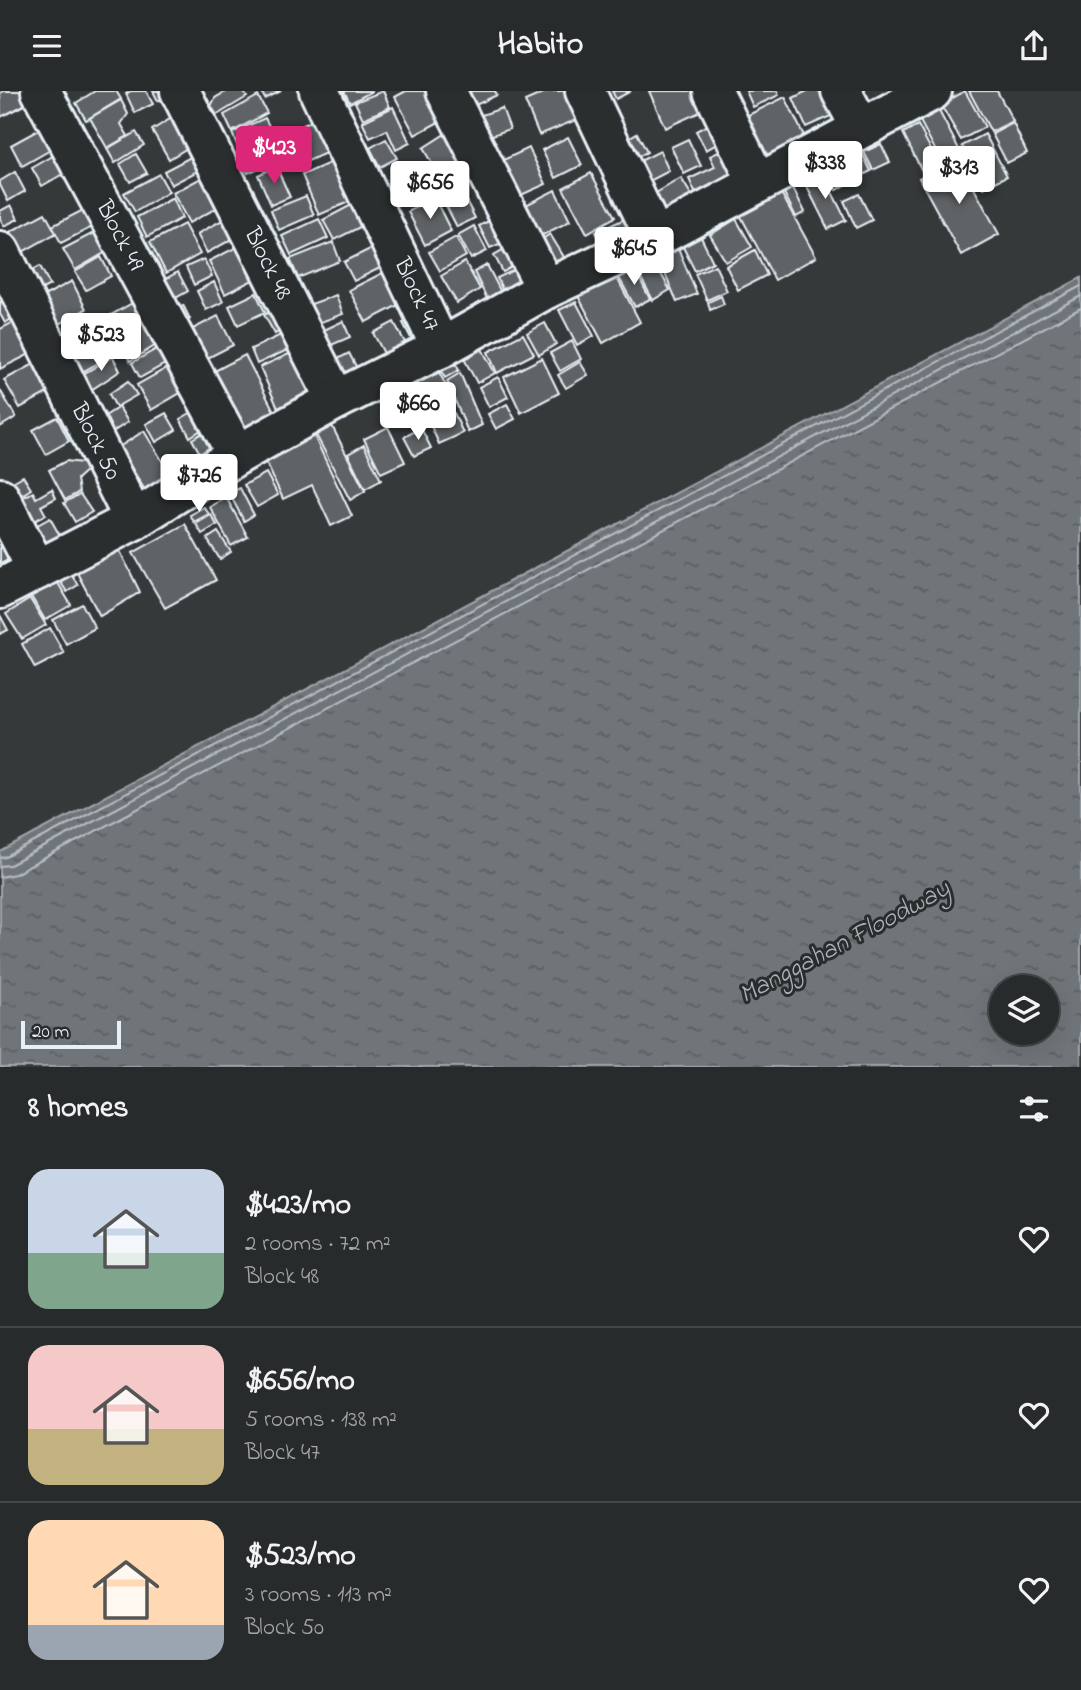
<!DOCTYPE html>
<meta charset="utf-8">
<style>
:root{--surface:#282b2c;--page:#343738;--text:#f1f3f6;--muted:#a5a7a9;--line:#444748;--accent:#db2777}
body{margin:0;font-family:"Indie Flower",sans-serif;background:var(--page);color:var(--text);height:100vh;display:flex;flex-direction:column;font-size:26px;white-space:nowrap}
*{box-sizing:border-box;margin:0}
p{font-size:23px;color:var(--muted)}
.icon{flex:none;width:38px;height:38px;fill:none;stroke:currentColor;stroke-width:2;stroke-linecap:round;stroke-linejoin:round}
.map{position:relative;height:976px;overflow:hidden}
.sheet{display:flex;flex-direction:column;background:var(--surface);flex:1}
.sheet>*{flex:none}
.buttons{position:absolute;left:989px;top:884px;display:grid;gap:14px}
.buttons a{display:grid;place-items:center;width:70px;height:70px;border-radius:50%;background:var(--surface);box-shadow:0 7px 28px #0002,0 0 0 2px var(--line);font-size:35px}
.scale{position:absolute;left:21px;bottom:18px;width:100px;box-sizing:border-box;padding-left:7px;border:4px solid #e8f1f8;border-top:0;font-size:19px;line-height:24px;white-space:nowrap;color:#e8f1f8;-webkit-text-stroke:5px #2a2d2e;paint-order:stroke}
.price{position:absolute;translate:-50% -60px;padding:0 16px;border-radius:7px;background:#fff;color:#222;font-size:23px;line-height:46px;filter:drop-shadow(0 2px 4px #0008)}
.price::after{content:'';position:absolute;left:50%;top:42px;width:21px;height:16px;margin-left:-10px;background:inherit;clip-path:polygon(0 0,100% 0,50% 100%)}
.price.active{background:var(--accent);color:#fff}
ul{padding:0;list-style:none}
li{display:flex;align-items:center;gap:21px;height:175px;padding:0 28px}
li+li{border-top:2px solid var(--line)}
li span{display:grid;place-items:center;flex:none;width:196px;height:140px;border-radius:21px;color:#555}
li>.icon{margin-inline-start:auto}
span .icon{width:84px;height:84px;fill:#fffc;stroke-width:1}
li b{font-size:30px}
h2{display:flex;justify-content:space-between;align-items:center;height:84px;padding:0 28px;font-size:30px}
header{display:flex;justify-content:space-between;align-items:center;height:91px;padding:0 28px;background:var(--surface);font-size:32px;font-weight:700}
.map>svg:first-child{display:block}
.water{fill:url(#water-ripples);stroke:#a0a7ac;stroke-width:2;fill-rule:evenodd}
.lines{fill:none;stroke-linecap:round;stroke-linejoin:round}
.shore{stroke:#b8bfc5;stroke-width:2}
.building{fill:#5f6365;stroke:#e8f1f8;stroke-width:2}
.minor-casing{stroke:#e8f1f8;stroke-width:44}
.minor{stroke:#2a2d2e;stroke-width:38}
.labels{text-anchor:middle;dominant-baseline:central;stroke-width:6;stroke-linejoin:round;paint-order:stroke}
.street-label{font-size:24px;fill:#e8f1f8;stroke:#2a2d2e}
.water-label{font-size:26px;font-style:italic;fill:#acb3b8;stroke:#2a2d2e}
</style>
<header><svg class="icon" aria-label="menu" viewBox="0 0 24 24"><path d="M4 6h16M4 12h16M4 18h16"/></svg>Habito<svg class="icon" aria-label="share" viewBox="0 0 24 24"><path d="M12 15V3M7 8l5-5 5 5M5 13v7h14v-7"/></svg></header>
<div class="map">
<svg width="1081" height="976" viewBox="0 0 1081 976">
<defs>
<pattern id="water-ripples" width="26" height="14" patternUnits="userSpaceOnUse" patternTransform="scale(1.75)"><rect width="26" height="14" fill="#707579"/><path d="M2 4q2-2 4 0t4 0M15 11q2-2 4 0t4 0" fill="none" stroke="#5b5e62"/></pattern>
</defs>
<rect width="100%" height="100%" fill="#35393a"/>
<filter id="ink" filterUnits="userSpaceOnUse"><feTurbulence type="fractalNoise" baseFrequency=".0143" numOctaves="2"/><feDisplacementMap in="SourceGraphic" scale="14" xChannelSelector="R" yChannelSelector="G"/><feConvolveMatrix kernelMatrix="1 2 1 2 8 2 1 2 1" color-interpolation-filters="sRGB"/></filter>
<g filter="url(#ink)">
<!-- water -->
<path class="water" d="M1081 187V976H0V761ZM1046 896V942H1001V896Z"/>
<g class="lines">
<!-- shore -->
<g class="shore">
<path d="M0 767 6 766 1081 195"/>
<path d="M0 775 10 774 1081 205"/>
<path d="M0 786 15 783 1081 217"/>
</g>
</g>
<!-- building -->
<g class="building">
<path d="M4 0H22L28 12 1 26 0 2Z"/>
<path d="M95 0H116L121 8 86 29 76 12Z"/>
<path d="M131 0H146L153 13 135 22 126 3Z"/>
<path d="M153 0H175L176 1 158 10Z"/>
<path d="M227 0H243L247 6 217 24 211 15 215 7Z"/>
<path d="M261 0H281L265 8Z"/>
<path d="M344 0H373L350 12Z"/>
<path d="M383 0 390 16 363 28 355 11Z"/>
<path d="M406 0H433L448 26 415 44 395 6Z"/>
<path d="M456 0H495L497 4 465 19Z"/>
<path d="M548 0H569L581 27 539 44 525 10Z"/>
<path d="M612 0H631L616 8Z"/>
<path d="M649 0H702L709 17 665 37Z"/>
<path d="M746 0H777L779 4 753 16Z"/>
<path d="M807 0H833L842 20 806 36 793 7Z"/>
<path d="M965 0 985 36 961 49 941 14Z"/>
<path d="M969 0H997L1013 30 991 41Z"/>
<path d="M258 5 267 22 232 41 224 24Z"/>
<path d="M785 6 808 53 761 76 738 29Z"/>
<path d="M121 9 128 23 121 33 128 45 107 57 90 27Z"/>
<path d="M393 16 410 52 396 59 387 39 370 47 362 31Z"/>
<path d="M502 17 510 38 478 49 470 28Z"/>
<path d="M939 20 960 60 941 70 920 30Z"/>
<path d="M180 22 197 51 169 68 152 39Z"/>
<path d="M265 27 274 45 240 61 232 42Z"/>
<path d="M314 29 328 61 297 75 283 43Z"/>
<path d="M713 31 722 50 706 59 696 40Z"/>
<path d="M1013 32 1027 62 1007 72 992 43Z"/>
<path d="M49 33 61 53 22 75 11 54Z"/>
<path d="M918 34 939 74 923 82 903 42Z"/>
<path d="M136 41 144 54 115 72 107 58Z"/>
<path d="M637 42 647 61 630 70 620 52Z"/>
<path d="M445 43 467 81 444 94 423 57Z"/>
<path d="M985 43 1007 85 984 97 962 55Z"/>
<path d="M568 46 582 74 556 87 542 59Z"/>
<path d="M278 47 286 65 248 82 240 65Z"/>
<path d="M386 48 397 67 380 76 370 57Z"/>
<path d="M688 48 701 75 684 83 671 56Z"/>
<path d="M881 53 890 71 873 79 864 61Z"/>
<path d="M731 55 744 85 697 106 689 88 715 76 710 65Z"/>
<path d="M529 57 546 93 512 108 495 73Z"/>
<path d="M206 58 213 72 171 94 164 80Z"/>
<path d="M660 60 669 80 642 94 632 74Z"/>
<path d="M861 60 871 80 855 88 845 68Z"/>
<path d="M58 62 68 80 42 95 32 77Z"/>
<path d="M136 63 147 82 130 91 120 73Z"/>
<path d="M957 66 999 143 961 164 919 87Z"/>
<path d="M341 67 358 107 319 124 302 84Z"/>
<path d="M842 69 853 90 836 99 826 77Z"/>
<path d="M276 75 290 106 271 114 258 84Z"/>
<path d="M216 79 232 109 189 132 173 102Z"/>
<path d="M420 79 430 97 402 113 392 95Z"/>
<path d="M15 81 25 100 8 110 0 94V90Z"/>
<path d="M822 81 846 129 828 138 804 90Z"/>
<path d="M591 82 615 126 587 142 563 97Z"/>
<path d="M159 83 169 101 135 121 124 102Z"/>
<path d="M681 87 692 105 662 123 651 105Z"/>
<path d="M791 93 805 121 796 126 782 98Z"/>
<path d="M458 94 475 127 457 136 440 103Z"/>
<path d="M555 99 570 130 531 150 516 119Z"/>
<path d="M780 100 816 166 775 189 739 122Z"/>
<path d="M859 103 872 129 856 137 844 110Z"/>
<path d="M306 105 314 124 279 139 271 119Z"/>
<path d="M434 106 451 140 425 154 408 121Z"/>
<path d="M173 107 182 127 147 146 137 126Z"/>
<path d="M357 111 368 132 334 149 323 129Z"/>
<path d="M11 114 18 128 4 135 0 127V120Z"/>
<path d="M93 114 102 131 61 152 52 135Z"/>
<path d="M237 121 247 140 207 162 197 143Z"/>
<path d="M45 122 56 142 17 164 6 143Z"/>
<path d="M498 125 509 149 490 157 479 135Z"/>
<path d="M631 125 639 142 604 159 596 141Z"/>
<path d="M319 128 328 147 291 164 282 145Z"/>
<path d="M736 128 752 156 726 171 710 144Z"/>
<path d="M184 133 200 163 166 182 150 151Z"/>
<path d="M474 135 487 160 471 168 458 144Z"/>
<path d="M103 137 113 157 75 179 63 158Z"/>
<path d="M550 143 567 171 551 181 535 153Z"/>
<path d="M700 144 713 171 695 180 682 154Z"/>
<path d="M456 146 466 165 440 180 429 161Z"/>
<path d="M333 151 340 170 298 187 290 168Z"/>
<path d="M245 152 261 185 225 203 209 170Z"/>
<path d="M376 155 386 174 354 190 344 171Z"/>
<path d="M677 155 697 203 677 211 657 163Z"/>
<path d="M508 156 517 173 503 181 494 164Z"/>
<path d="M755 159 767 184 738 199 726 175Z"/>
<path d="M651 165 670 199 653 209 634 174Z"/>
<path d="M101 166 111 185 86 199 75 181Z"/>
<path d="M204 168 212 185 194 194 186 176Z"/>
<path d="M465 171 480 198 457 212 441 185Z"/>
<path d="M487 174 505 209 491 216 474 181Z"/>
<path d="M525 174 534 195 506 207 497 187Z"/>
<path d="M715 174 727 200 707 209 695 183Z"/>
<path d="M40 175 50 194 35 202 25 183Z"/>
<path d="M392 177 408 209 366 231 349 199Z"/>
<path d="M634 177 650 208 635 216 618 185Z"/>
<path d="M178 181 188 200 172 209 162 190Z"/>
<path d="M616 185 640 231 603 252 578 205Z"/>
<path d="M72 190 86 218 54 236 40 207Z"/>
<path d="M214 191 223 211 206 219 197 200Z"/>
<path d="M256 202 265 221 238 234 229 215Z"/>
<path d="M14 203 24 220 5 232 0 223V211Z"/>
<path d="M336 204 343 223 318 232 311 213Z"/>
<path d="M721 205 724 213 710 219 708 211Z"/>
<path d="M134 211 158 253 130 270 106 227Z"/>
<path d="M576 211 594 245 577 254 559 219Z"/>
<path d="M183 214 190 228 177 235 170 221Z"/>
<path d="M281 215 291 233 275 243 264 224Z"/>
<path d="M89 222 95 233 80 241 74 229Z"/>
<path d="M25 225 42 257 0 278V238Z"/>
<path d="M218 225 233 254 198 272 183 243Z"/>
<path d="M416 226 425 244 413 251 403 232Z"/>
<path d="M343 230 350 246 329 255 322 240Z"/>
<path d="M394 231 408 257 387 268 373 242Z"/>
<path d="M545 232 556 253 539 264 527 242Z"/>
<path d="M98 239 112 264 82 281 68 256Z"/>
<path d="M285 242 292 257 257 273 251 258Z"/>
<path d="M523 243 534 263 497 282 488 261Z"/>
<path d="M572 250 581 268 560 280 550 262Z"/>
<path d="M160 256 169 271 140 287 132 272Z"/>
<path d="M481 256 495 282 477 292 463 266Z"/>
<path d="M300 258 320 304 280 322 260 276Z"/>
<path d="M349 262 359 281 342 290 332 271Z"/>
<path d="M245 264 275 322 237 342 207 284Z"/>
<path d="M47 266 62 294 20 317 4 289Z"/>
<path d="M113 266 120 280 91 299 83 283Z"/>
<path d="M542 267 559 302 521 322 504 286Z"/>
<path d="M453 268 459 279 445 287 439 276Z"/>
<path d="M580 271 588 284 566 297 558 284Z"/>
<path d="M174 273 187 298 151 319 137 294Z"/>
<path d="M439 281 455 312 431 324 416 293Z"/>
<path d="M460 282 482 334 468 341 447 290Z"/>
<path d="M498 286 508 306 489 316 479 296Z"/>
<path d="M128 290 137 304 116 316 109 303Z"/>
<path d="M0 299 16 326 0 336Z"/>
<path d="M507 313 515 328 496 338 488 323Z"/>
<path d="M119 316 128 331 111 342 102 327Z"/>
<path d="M199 317 209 334 190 346 180 328Z"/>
<path d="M166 322 176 339 156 351 146 333Z"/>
<path d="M454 322 463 342 439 353 430 333Z"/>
<path d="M57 326 69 350 46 363 33 339Z"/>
<path d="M332 335 365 400 350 409 316 344Z"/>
<path d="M388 336 405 371 381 382 364 348Z"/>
<path d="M211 337 221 355 202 366 192 348Z"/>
<path d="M421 337 431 357 414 365 404 346Z"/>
<path d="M144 340 172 386 146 401 119 356Z"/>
<path d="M314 345 352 425 331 435 312 394 283 408 265 369Z"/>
<path d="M364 354 381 389 365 398 348 363Z"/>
<path d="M66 370 82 372 88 378 77 388 79 401 65 409 49 379Z"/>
<path d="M266 382 278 404 257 416 244 394Z"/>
<path d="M23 385 31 398 17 407 9 393Z"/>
<path d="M240 397 254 424 244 430 229 402Z"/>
<path d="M52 398 56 407 41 415 46 424 30 432 18 409 33 401 36 407Z"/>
<path d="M80 403 92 421 75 431 64 412Z"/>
<path d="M226 406 248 446 231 455 210 416Z"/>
<path d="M204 416 209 423 194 431 190 424Z"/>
<path d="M211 424 217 434 202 443 196 433Z"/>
<path d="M50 427 60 445 43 453 34 436Z"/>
<path d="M185 433 216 489 165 517 133 462Z"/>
<path d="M0 437 14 466 0 472Z"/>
<path d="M218 441 231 461 220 468 207 448Z"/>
<path d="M117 454 140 501 100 525 76 480Z"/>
<path d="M70 482 78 494 67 501 59 489Z"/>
<path d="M55 487 71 514 45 529 29 502Z"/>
<path d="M30 508 46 534 22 548 6 523Z"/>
<path d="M82 513 95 537 66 553 53 529Z"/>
<path d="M0 524 8 539 0 543Z"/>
<path d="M50 537 64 562 35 577 22 553Z"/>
</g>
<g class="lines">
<defs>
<g id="minor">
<path d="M41 0 237 364"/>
<path d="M180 0 336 309"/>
<path d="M319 0 441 257"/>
<path d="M446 0 546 198"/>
<path d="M585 0 655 147"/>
<path d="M713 0 757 91"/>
<path d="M841 0 861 37"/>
<path d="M0 160 134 429"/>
<path d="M0 407 37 479"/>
<path d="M0 498 134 429 237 364 336 309 441 257 546 198 655 147 932 0"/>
</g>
</defs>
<!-- minor casing -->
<use href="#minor" class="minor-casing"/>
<!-- minor -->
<use href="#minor" class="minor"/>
</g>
</g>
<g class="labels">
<!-- street labels -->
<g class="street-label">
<text transform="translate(119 145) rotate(62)">Block 49</text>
<text transform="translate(267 173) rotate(63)">Block 48</text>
<text transform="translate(416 204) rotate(65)">Block 47</text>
<text transform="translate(95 351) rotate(63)">Block 50</text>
</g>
<!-- water labels -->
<g class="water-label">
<text transform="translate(845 852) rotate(-28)">Manggahan Floodway</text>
</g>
</g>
</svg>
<div class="buttons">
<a><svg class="icon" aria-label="layers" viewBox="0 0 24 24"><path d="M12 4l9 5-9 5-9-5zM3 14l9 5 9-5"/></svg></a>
</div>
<div class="scale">20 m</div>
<b class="price active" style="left:274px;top:95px">$423</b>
<b class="price" style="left:825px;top:110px">$338</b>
<b class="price" style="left:959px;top:115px">$313</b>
<b class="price" style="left:430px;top:130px">$656</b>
<b class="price" style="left:634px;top:196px">$645</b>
<b class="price" style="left:101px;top:282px">$523</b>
<b class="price" style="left:418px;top:351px">$660</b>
<b class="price" style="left:199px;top:423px">$726</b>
</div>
<section class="sheet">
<h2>8 homes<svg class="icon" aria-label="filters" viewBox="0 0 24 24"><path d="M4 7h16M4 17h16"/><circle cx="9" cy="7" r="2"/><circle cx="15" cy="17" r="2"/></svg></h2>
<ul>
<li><span style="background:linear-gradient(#c9d6e8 60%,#7fa58c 0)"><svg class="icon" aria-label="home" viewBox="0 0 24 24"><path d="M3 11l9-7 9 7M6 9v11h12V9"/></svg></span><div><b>$423/mo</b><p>2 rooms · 72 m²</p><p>Block 48</p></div><svg class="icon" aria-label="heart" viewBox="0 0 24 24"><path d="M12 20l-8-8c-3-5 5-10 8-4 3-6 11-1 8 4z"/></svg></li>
<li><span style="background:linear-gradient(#f6c9c9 60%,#c2b280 0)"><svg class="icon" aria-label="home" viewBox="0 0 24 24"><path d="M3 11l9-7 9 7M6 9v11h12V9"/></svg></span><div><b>$656/mo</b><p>5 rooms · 138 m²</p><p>Block 47</p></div><svg class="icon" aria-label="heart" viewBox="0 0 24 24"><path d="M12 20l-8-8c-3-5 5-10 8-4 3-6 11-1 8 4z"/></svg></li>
<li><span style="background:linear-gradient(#ffd9b3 75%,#9aa5b1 0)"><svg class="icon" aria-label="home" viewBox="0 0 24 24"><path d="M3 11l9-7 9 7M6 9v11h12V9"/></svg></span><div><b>$523/mo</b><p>3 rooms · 113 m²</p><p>Block 50</p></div><svg class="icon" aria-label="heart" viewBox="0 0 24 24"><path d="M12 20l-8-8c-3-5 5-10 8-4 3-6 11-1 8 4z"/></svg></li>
</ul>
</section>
